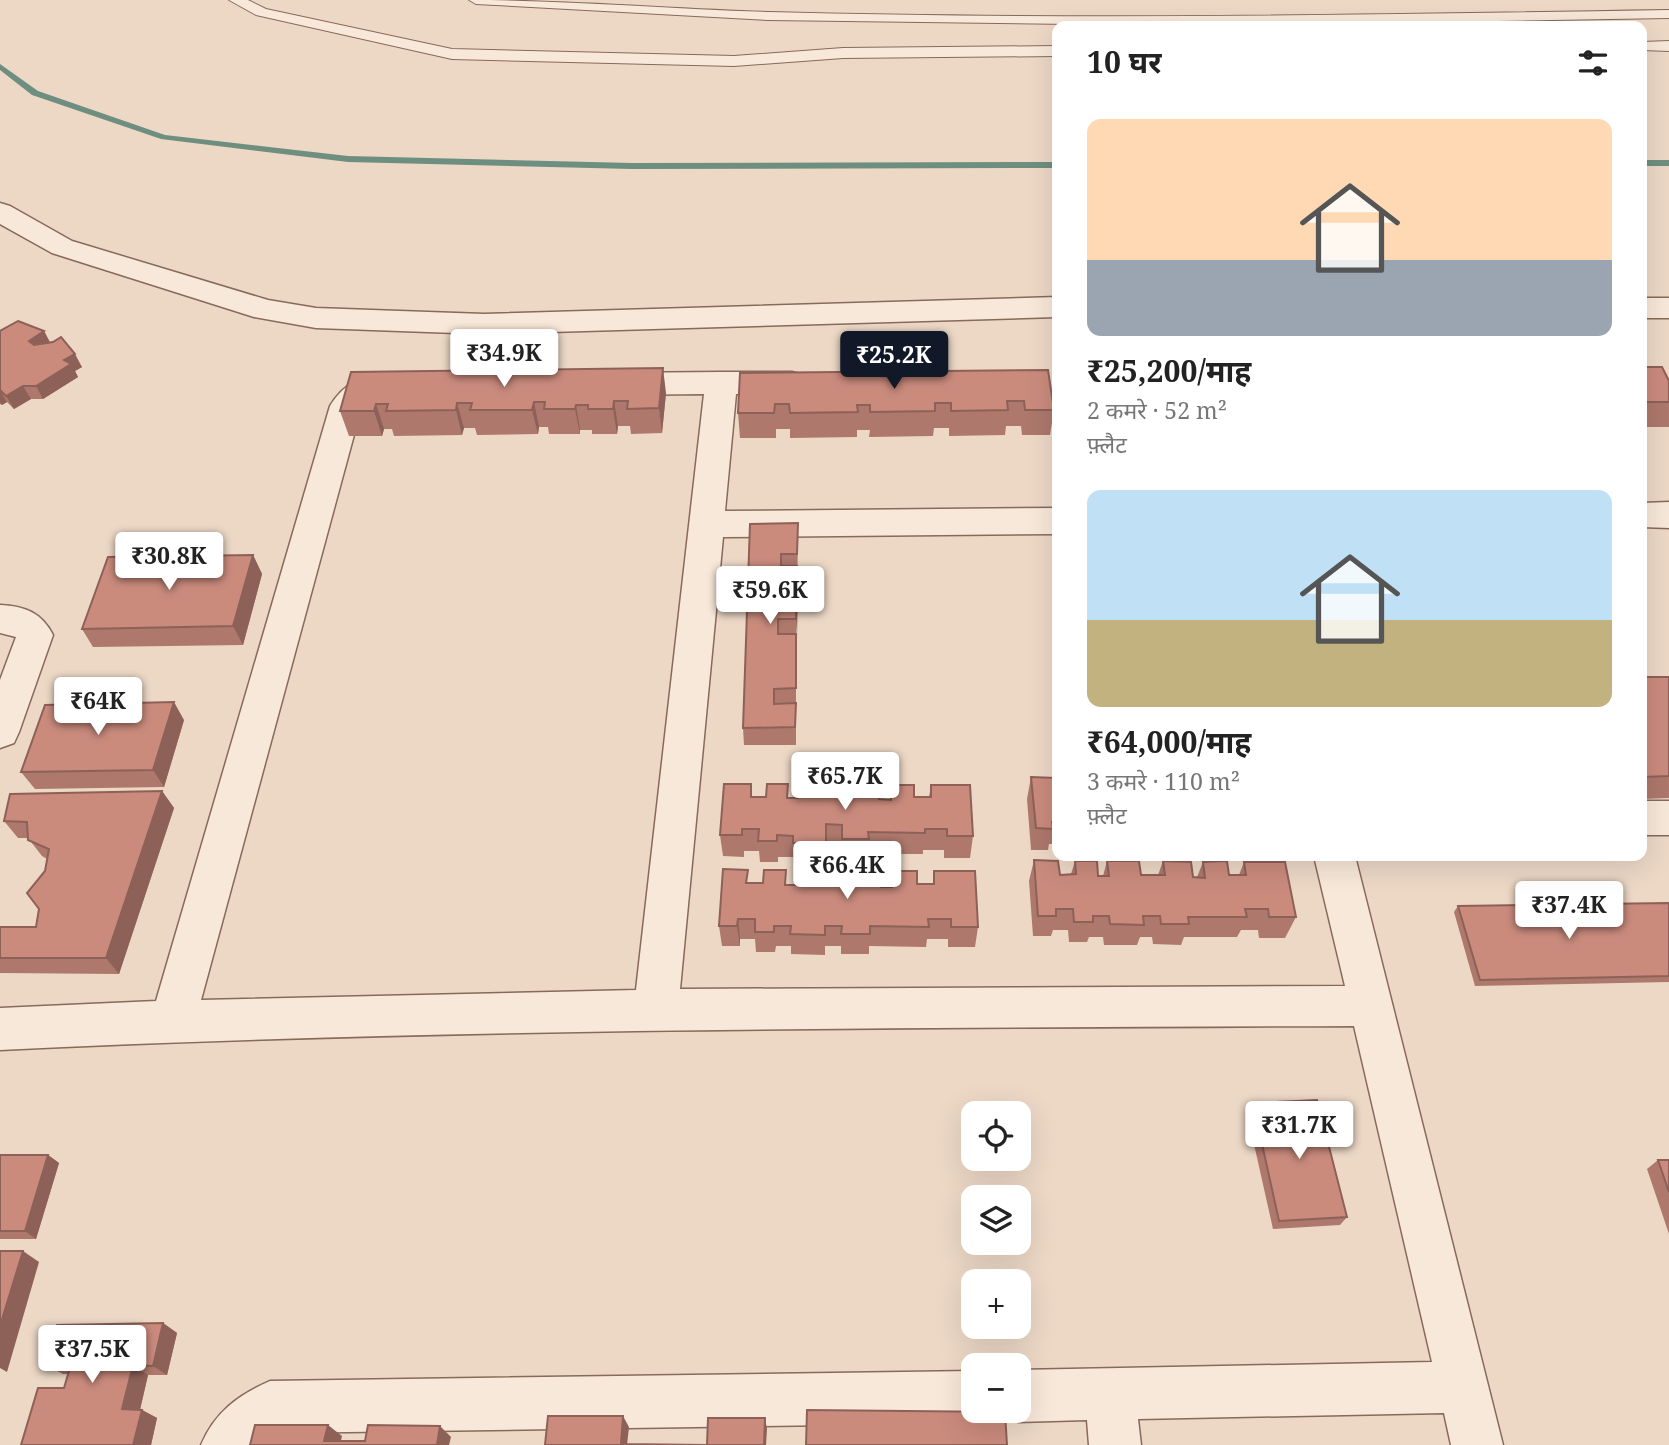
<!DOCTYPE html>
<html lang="hi">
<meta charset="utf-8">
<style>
:root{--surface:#fff;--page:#f2f2f2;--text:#222;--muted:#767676;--accent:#111827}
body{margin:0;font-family:"Noto Serif","Noto Sans Devanagari",serif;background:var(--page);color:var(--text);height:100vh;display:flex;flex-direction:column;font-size:26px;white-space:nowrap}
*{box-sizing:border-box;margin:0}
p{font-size:23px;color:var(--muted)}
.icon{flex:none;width:38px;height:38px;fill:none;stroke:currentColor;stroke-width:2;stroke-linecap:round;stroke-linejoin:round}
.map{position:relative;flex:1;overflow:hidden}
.details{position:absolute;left:1052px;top:21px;width:595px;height:840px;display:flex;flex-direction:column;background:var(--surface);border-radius:14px;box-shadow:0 7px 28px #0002}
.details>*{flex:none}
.buttons{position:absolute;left:961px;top:1101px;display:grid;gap:14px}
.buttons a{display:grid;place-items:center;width:70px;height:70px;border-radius:14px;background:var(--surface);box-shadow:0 7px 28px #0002;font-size:35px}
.price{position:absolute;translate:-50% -60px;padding:0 16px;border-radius:7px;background:#fff;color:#222;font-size:23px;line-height:46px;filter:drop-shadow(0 2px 4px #0008)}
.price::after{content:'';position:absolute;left:50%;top:42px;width:21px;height:16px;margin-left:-10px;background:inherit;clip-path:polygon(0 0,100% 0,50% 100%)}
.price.selected{background:var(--accent);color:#fff}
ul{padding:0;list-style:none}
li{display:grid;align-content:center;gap:14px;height:371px;padding:0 35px}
li span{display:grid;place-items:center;height:217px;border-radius:14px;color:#555}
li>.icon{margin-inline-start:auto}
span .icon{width:126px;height:126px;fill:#fffc;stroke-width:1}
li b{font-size:30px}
h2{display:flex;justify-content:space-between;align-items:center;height:84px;padding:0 35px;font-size:30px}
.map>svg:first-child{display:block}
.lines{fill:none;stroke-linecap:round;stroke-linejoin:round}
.stream{fill:#6e8f7f;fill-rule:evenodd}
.service-casing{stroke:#88695c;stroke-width:2}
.minor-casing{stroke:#88695c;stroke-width:3}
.service{fill:#f8e8d9;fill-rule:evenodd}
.minor{fill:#f8e8d9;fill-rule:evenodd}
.wall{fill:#ae786c}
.shaded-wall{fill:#8d6158}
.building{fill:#ca8b7d;stroke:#8d6158;stroke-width:2}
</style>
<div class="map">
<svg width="1669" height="1445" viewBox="0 0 1669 1445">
<rect width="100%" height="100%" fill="#edd8c6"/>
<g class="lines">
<!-- stream -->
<g class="stream">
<path d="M0 64 38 91 165 135 348 156 632 163 1057 162V168L632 169 348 162 161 139 32 95 0 70Z"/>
<rect x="1642" y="160" width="27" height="6"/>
</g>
<defs>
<g id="service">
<path d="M229 0H248L266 9 452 49 734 56 843 48 1057 46V56L843 58 734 66 452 59 256 15Z"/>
<path d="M469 0C569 0 669 9 770 12 1070 20 1369 15 1669 10V18L1218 26 768 20 476 4Z"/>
<path d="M1669 41V51L1642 50V42Z"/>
</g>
<g id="minor">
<path d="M0 203 10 206 72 241 268 300 316 308 484 314 1057 297V317L484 334 316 328 254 317 52 253 0 224Z"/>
<rect x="1642" y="298" width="27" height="20"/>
<path d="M721 372H792L803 375 808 383 803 391 792 394H736L725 511 1057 508V534L723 537 680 989 1345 986 1314 856H1355L1503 1445H1451L1444 1413 1138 1419 1141 1445H1089L1087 1420 1018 1422 1000 1414 998 1410H1018V1370L1432 1362 1354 1026C902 1028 452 1028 0 1050V1008L156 1001 330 406C342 386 363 371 387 377L392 385C385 397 370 398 361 409L201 1000 636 990 704 394 611 395 600 392 595 384 600 376 611 373Z"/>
<path d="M1669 502V528L1642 527V503Z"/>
<path d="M0 605C25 606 42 613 53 635L19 732 14 743 0 748V680L16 637 0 633Z"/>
<rect x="1642" y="801" width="27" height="34"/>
<path d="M973 1371V1410H993L991 1415 973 1423 276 1433 261 1445H201C215 1412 238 1395 270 1381Z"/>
</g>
</defs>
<!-- service casing -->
<use href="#service" class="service-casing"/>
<!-- minor casing -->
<use href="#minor" class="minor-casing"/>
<!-- service -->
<use href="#service" class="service"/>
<!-- minor -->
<use href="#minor" class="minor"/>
</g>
<!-- wall -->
<g class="wall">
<path d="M0 331H44L50 342 82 367 75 371 78 377 43 399H31L14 409 7 402 2 405 0 404Z"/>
<path d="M1057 363V418L1053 388Z"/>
<path d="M1642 367 1669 381V427H1642Z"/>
<path d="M1048 370 1054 410 1050 435H1022L1021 426H1006L1005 435 949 436V428H934L933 436 869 437 870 430H857V437L790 438V429H776V438H740L738 413 740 373Z"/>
<path d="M351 372 666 393 662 433 631 434 630 426H618L617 434H592V430H580V434H549L548 427H539L538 434 477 435 475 428H464L462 435 394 436 392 429H384L382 436H349L340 411Z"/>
<path d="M750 524 798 542 796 638V745H744L743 728Z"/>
<path d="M253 555 262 574 243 645 93 647 82 629Z"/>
<path d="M1642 677H1669V798L1642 799Z"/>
<path d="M184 720 164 787 35 789 21 772Z"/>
<path d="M1031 777 1057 790V844H1049L1048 850H1031L1027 799Z"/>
<path d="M751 784 752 797H766L788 784V798L829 797 890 800V785L914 797H929L931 785 973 836 970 858H944V850H923V854H868V861L842 860V846H826V865L794 864 793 857H778V862H760L759 851H744V857L723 856 720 835Z"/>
<path d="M162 791 174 808 119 974 0 973V927H36L47 859 42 856 28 838H18L4 821Z"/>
<path d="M1099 856H1132L1131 858 1099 857Z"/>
<path d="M1146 856H1174L1173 858 1147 857Z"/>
<path d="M1034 860 1060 875 1071 874 1075 861 1098 876H1103L1107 861 1141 875H1158L1163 861 1193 877H1197L1203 862 1229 875H1239L1244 862 1296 917 1285 938H1259L1258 930H1241L1237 937H1184L1181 945 1153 944 1152 937H1140L1137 945H1104L1103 937H1089L1087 942H1069L1068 930H1053L1051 936H1033L1029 881Z"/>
<path d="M852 870 881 887H891L892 871 917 884H933L934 871 978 927 975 947H948V939H927L926 947 869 946V954H841V946H825V955L791 954V946H776L775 952H756L755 939H740V946H722L719 926 749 883 787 885 852 884Z"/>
<path d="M1669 903V982L1475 986 1454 912 1458 906Z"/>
<path d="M1253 1103 1347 1217 1340 1225 1273 1229 1247 1113Z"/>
<path d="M0 1155H48L59 1163 36 1239H0Z"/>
<path d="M1658 1160H1669V1234L1647 1169Z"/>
<path d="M163 1323 177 1333 167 1375H148L140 1410H142L157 1418 151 1445H21L64 1388 68 1374H63L46 1365Z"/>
</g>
<!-- shaded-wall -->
<g class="shaded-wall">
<path d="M44 331 51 345 37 355 29 341Z"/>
<path d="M75 354 82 367 75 371 78 377 43 399 36 386 64 360Z"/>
<path d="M663 368 666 393 662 433 659 408Z"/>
<path d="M23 386 31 399 14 409 6 396Z"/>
<path d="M0 391 7 402 2 405 0 402Z"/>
<path d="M614 401 618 426 617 434 613 409Z"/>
<path d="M534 402 539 427 538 434 532 410Z"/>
<path d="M457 403 464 428 462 435 456 410Z"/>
<path d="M376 404 384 429 382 436 374 411Z"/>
<path d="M576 405 580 430V434L575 409Z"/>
<path d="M253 555 262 574 243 645 233 626Z"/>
<path d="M797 566 798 585 797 638 796 619Z"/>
<path d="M174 702 184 720 164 787 153 770Z"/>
<path d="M162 791 174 808 119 974 106 958Z"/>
<path d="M738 919 740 939V946L737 926Z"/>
<path d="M48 1155 59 1163 36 1239 25 1231Z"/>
<path d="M23 1251 39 1262 7 1372 0 1368V1326Z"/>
<path d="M163 1323 177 1333 167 1375 153 1366Z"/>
<path d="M133 1365 148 1375 138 1418 122 1409Z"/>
<path d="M142 1410 157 1418 151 1445H133Z"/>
<path d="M623 1416 629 1427 627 1445 621 1444Z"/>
<path d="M765 1418 767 1429 766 1445H764Z"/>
<path d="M328 1425 342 1436 340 1445 324 1441Z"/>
<path d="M440 1426 451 1437 449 1445H437Z"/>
</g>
<!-- building -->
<g class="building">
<path d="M18 321 44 331 29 341 34 345 53 342 61 337 75 354 64 360 71 364 36 386H23L6 396 0 390V331Z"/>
<path d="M1642 367H1662L1669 381V402H1642Z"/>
<path d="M663 368 659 408 627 409 628 401H614L613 409H588V405H576L575 409H544L545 402H534L532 410H470L472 403H457L456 410 386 411 388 404H376L374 411H340L351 372Z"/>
<path d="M1048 370 1054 410H1025L1024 401H1007L1008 410 951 411V403H935V411L870 412V405H857L858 412 790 413 789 404H775L774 413H738L740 373Z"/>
<path d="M798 523 797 554H781V566H797L796 619H778V634H796V688L774 689V704L796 703 795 727 743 728 750 524Z"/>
<path d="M253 555 233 626 82 629 108 557Z"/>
<path d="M1642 677H1669V776L1642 777Z"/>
<path d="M174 702 153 770 21 772 45 705Z"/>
<path d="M1031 777 1055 778 1056 790H1057V822H1052L1053 829 1036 828Z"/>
<path d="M724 784H751V797H766L767 784H788L787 798H798L799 784H829V797H852V784L879 785V799L891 800 890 785H914V797H931V785H970L973 836H947V829H925V833L868 832 869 839H842V825L826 824V843H793V836L777 835V841H758L759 829H742V835H720Z"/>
<path d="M162 791 106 958H0V927H36L39 909 27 893 45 871 49 849 28 840 27 822 4 821 10 794Z"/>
<path d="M1034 860 1058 861 1060 875 1076 874 1075 861H1097L1098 876H1109L1107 861H1139L1141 875H1165L1163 861 1191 862 1193 877 1205 878 1203 862 1227 861 1229 875H1246L1244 862H1285L1296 917H1269L1268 909H1245L1247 917H1188L1189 924H1161L1160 916H1143L1144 925 1110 924 1109 916H1093V922H1074L1073 909H1056V916H1038Z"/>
<path d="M723 869 748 870 746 883H763L764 870H786L785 885H796L797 870H828V884H853L852 870 881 871V887H892V871H917V884H934V871H975L978 927H951V919H928L929 927 870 926V934H841L842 926H825V935L790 934 791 926H774V932H755V919H738L737 926H719Z"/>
<path d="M1669 903V976L1480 980 1458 906Z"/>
<path d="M1317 1100 1347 1217 1279 1221 1253 1103Z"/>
<path d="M0 1155H48L25 1231H0Z"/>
<path d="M1658 1160H1669V1192Z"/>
<path d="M0 1251H23L0 1326Z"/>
<path d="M163 1323 153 1366 133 1365 122 1409 142 1410 133 1445H21L38 1388H64L71 1364 46 1365 57 1325Z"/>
<path d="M807 1410 1005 1412 1007 1445H806Z"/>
<path d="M548 1416H623L621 1444 707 1445 708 1418H765L764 1445H545Z"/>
<path d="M255 1425H328L324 1441H365L368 1425 440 1426 437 1445H250Z"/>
</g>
</svg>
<div class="buttons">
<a><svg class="icon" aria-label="locate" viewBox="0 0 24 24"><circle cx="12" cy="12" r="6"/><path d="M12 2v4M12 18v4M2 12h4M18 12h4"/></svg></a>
<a><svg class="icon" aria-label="layers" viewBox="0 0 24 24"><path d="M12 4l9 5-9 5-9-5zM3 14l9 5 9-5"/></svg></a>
<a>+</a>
<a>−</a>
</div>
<b class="price" style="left:504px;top:389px">₹34.9K</b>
<b class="price selected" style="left:894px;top:391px">₹25.2K</b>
<b class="price" style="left:169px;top:592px">₹30.8K</b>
<b class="price" style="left:770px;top:626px">₹59.6K</b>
<b class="price" style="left:98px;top:737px">₹64K</b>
<b class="price" style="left:845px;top:812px">₹65.7K</b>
<b class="price" style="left:847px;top:901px">₹66.4K</b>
<b class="price" style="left:1569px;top:941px">₹37.4K</b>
<b class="price" style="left:1299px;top:1161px">₹31.7K</b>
<b class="price" style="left:92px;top:1385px">₹37.5K</b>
<section class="details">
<h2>10 घर<svg class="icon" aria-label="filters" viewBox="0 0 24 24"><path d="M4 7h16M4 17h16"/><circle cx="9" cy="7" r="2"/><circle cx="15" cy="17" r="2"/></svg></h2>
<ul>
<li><span style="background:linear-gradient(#ffd9b3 65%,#9aa5b1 0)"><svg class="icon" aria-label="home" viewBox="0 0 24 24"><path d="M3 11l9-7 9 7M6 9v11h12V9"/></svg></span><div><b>₹25,200/माह</b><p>2 कमरे · 52 m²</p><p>फ़्लैट</p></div></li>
<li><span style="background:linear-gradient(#bfe0f5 60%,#c2b280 0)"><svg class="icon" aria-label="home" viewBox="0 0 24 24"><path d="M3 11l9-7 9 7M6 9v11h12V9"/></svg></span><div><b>₹64,000/माह</b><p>3 कमरे · 110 m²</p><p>फ़्लैट</p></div></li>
</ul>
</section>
</div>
